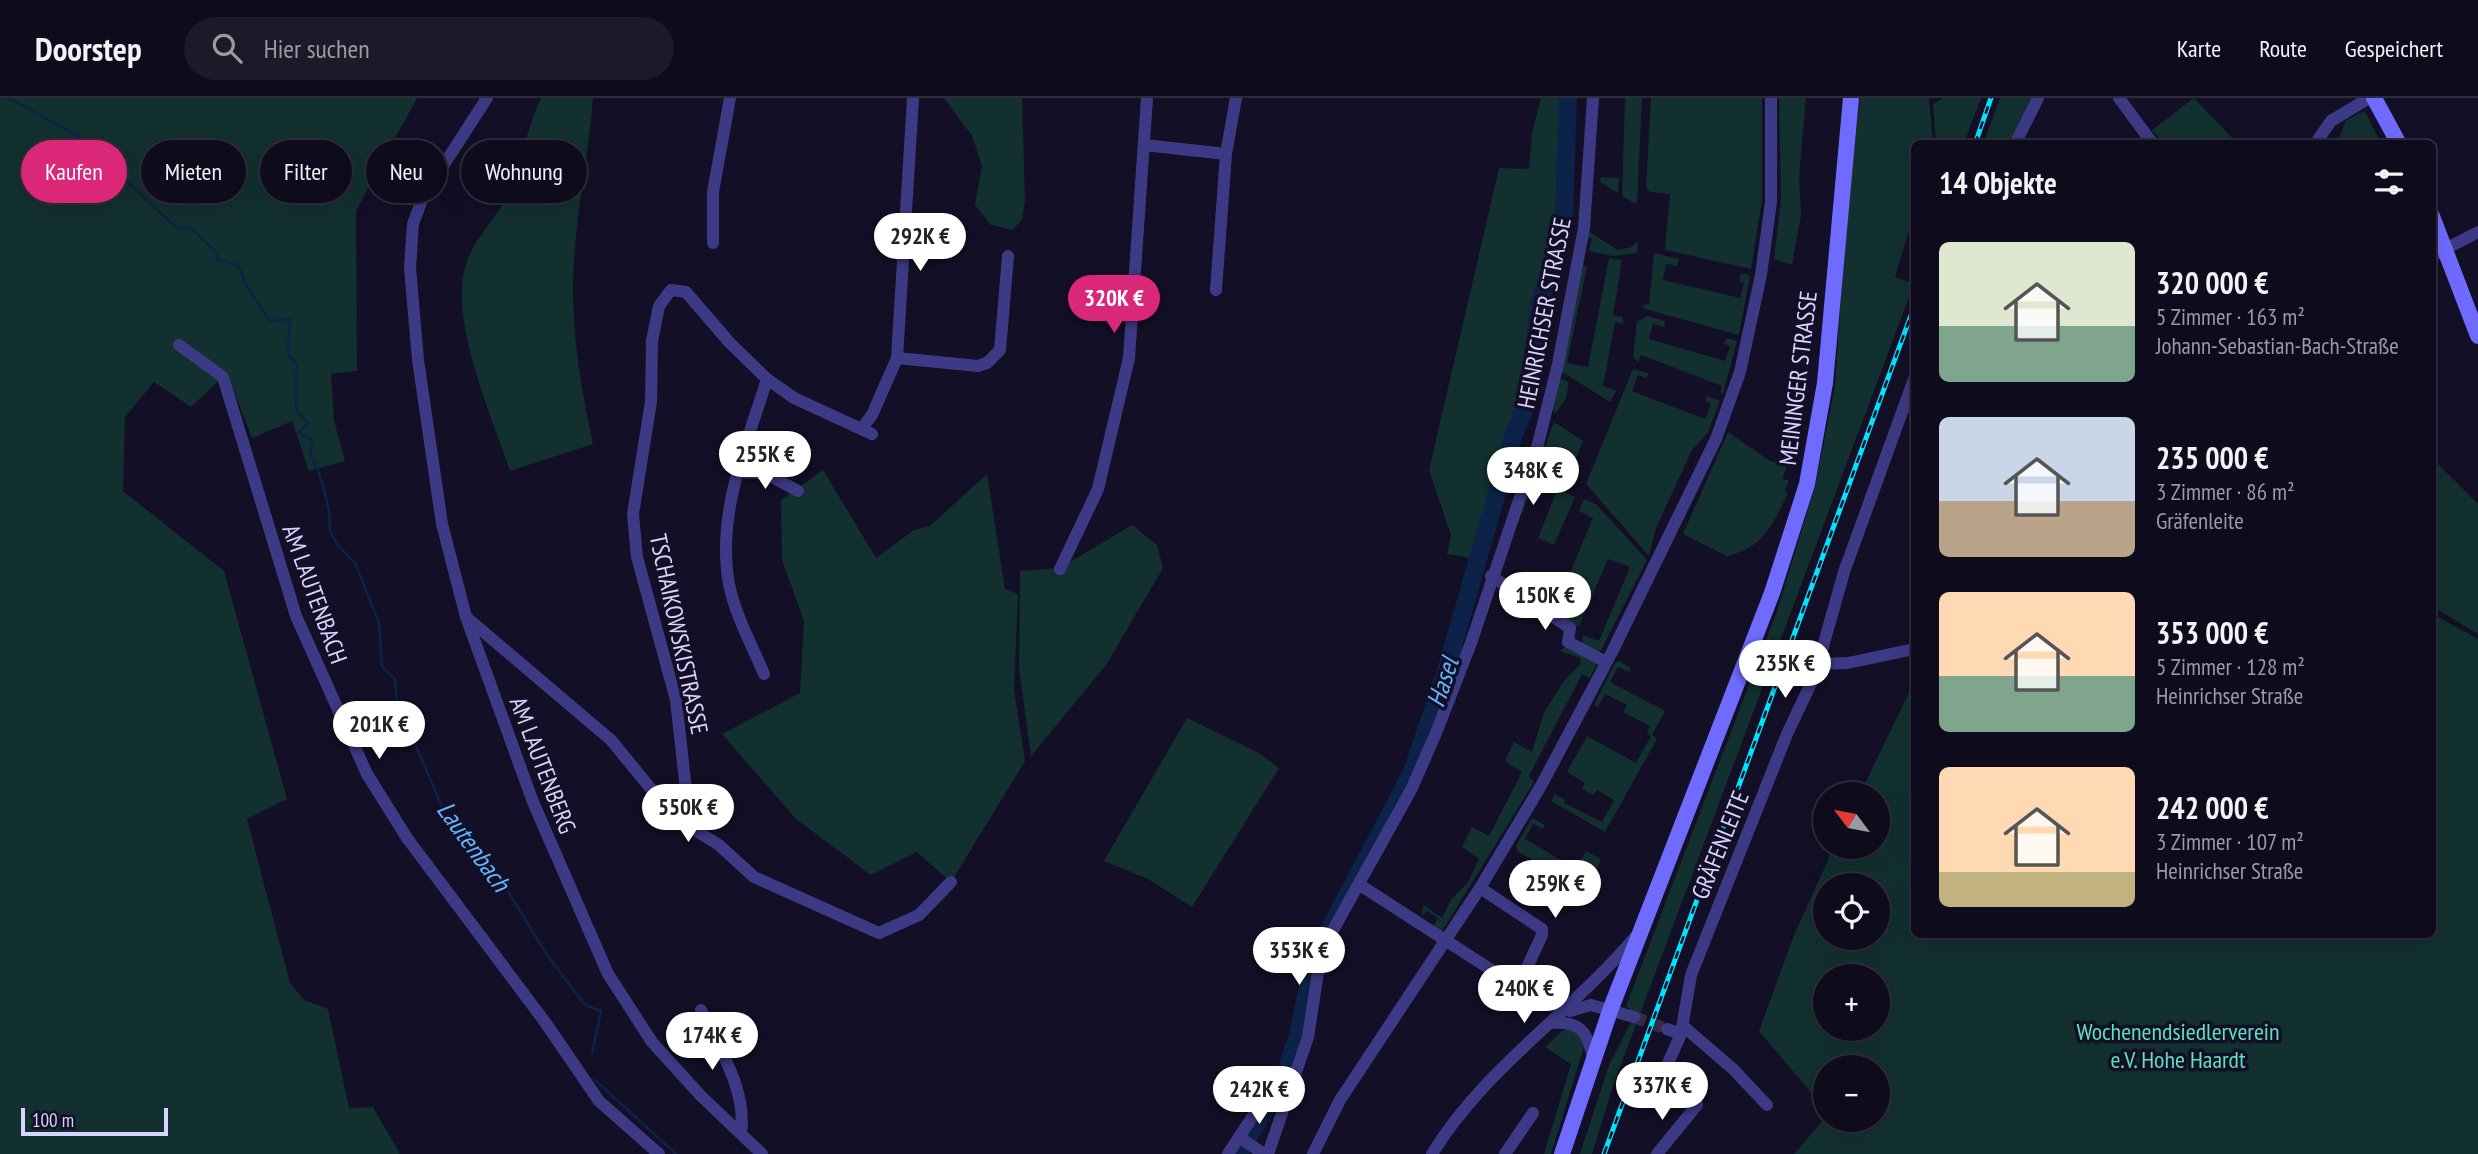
<!DOCTYPE html>
<html lang="de">
<meta charset="utf-8">
<style>
:root{--surface:#0e0b1c;--page:#1c1929;--text:#f1f3f6;--muted:#9b9ba3;--line:#2e2b3b;--accent:#db2777}
body{margin:0;font-family:"PT Sans Narrow",sans-serif;background:var(--page);color:var(--text);height:100vh;display:flex;flex-direction:column;font-size:26px;white-space:nowrap}
*{box-sizing:border-box;margin:0}
p{font-size:23px;color:var(--muted)}
.icon{flex:none;width:38px;height:38px;fill:none;stroke:currentColor;stroke-width:2;stroke-linecap:round;stroke-linejoin:round}
.map{position:relative;flex:1;overflow:hidden}
.sheet{position:absolute;left:1911px;top:42px;width:525px;height:798px;display:flex;flex-direction:column;background:var(--surface);border-radius:10px;box-shadow:0 7px 28px #0002,0 0 0 2px var(--line)}
.sheet>*{flex:none}
.banner{position:absolute;left:21px;top:42px;width:665px;height:63px;display:flex;gap:14px}
.needle{width:46px;rotate:302deg}
.controls{position:absolute;left:1813px;top:684px;display:grid;gap:14px}
.controls a{display:grid;place-items:center;width:77px;height:77px;border-radius:50%;background:var(--surface);box-shadow:0 7px 28px #0002,0 0 0 2px var(--line);font-size:35px}
.scale{position:absolute;left:21px;bottom:18px;width:147px;box-sizing:border-box;padding-left:7px;border:4px solid #d9d4ff;border-top:0;font-size:19px;line-height:24px;white-space:nowrap;color:#d9d4ff;-webkit-text-stroke:5px #130f26;paint-order:stroke}
.price{position:absolute;translate:-50% -60px;padding:0 16px;border-radius:24px;background:#fff;color:#222;font-size:23px;line-height:46px;filter:drop-shadow(0 2px 4px #0008)}
.price::after{content:'';position:absolute;left:50%;top:42px;width:21px;height:16px;margin-left:-10px;background:inherit;clip-path:polygon(0 0,100% 0,50% 100%)}
.price.on{background:var(--accent);color:#fff}
ul{padding:0;list-style:none}
li{display:flex;align-items:center;gap:21px;height:175px;padding:0 28px}
li span{display:grid;place-items:center;flex:none;width:196px;height:140px;border-radius:10px;color:#555}
li>.icon{margin-inline-start:auto}
span .icon{width:84px;height:84px;fill:#fffc;stroke-width:1}
li b{font-size:30px}
h2{display:flex;justify-content:space-between;align-items:center;height:84px;padding:0 28px;font-size:30px}
.pill{padding:0 24px;border-radius:32px;background:var(--surface);box-shadow:0 7px 28px #0002,0 0 0 2px var(--line);font-size:24px;line-height:63px}
.pill.on{background:var(--accent);color:#fff}
header{display:flex;align-items:center;gap:42px;box-sizing:border-box;height:98px;padding:0 35px;background:var(--surface);border-bottom:2px solid var(--line)}
header strong{font-size:33px}
nav{display:flex;gap:38px;margin-inline-start:auto;font-size:24px}
.search{width:490px;height:63px;background:var(--page);display:flex;align-items:center;gap:18px;box-sizing:border-box;padding:0 24px;border-radius:38px;color:var(--muted);font-size:26px}
.map>svg:first-child{display:block}
.green{fill:#12302f;fill-rule:evenodd}
.lines{fill:none;stroke-linecap:round;stroke-linejoin:round}
.stream{stroke:#0c2248;stroke-width:2.5}
.river{stroke:#0c2248;stroke-width:18}
.minor-tunnel{stroke:#312d47;stroke-width:12;stroke-dasharray:12 6;stroke-linecap:butt}
.minor{stroke:#3d3a85;stroke-width:12}
.secondary{stroke:#6f6bff;stroke-width:16}
.rail-casing{stroke:#00e5ff;stroke-width:5}
.rail{stroke:#130f26;stroke-width:2.5;stroke-dasharray:8;stroke-linecap:butt}
.labels{text-anchor:middle;dominant-baseline:central;stroke-width:7;stroke-linejoin:round;paint-order:stroke}
.street-label{font-size:24px;fill:#d9d4ff;stroke:#130f26}
.park-label{font-size:24px;fill:#5fe0c0;stroke:#130f26}
.water-label{font-size:26px;font-style:italic;fill:#62b6ff;stroke:#130f26}
</style>
<header>
<strong>Doorstep</strong>
<div class="search"><svg class="icon" aria-label="search" viewBox="0 0 24 24"><circle cx="10" cy="10" r="6"/><path d="M15 15l6 6"/></svg>Hier suchen</div>
<nav><a>Karte</a><a>Route</a><a>Gespeichert</a></nav>
</header>
<div class="map">
<svg width="2478" height="1056" viewBox="0 0 2478 1056">
<rect width="100%" height="100%" fill="#130f26"/>
<!-- green -->
<g class="green">
<path d="M0 0H417L356 113 357 273 331 276 334 322 345 363 309 373 292 323 252 340 227 275 191 309 154 284 125 319 123 393 224 473 287 701 247 721 290 885 304 902 328 911 349 1010 373 1009 400 1056H0Z"/>
<path d="M541 0H593C588 64 573 127 573 192 573 245 582 294 593 346L510 373C492 318 448 222 466 166 475 137 502 116 512 87 522 58 528 28 541 0Z"/>
<path d="M944 0H1022L1025 102 1022 122 1012 132 991 127 975 107 982 68 972 38Z"/>
<path d="M1541 0H1568L1567 78 1558 154 1540 203 1526 307 1513 339 1478 461 1447 456 1451 437 1429 372 1499 70 1529 71 1532 35Z"/>
<path d="M1625 0H1642L1637 104 1634 105 1622 98Z"/>
<path d="M1651 0H1762V102L1751 171 1665 152 1670 96 1650 94 1646 90Z"/>
<path d="M1779 0H1806L1799 78 1801 117 1792 167 1774 161 1781 102Z"/>
<path d="M1860 0H1929L1933 45 1914 46V117L1895 179 1914 186 1614 985 1592 1056H1580L1609 967 1635 916 1626 908 1776 516 1815 389 1835 288 1845 132Z"/>
<path d="M1943 0H1981L1964 45H1936L1933 6Z"/>
<path d="M2000 0H2031L2009 45 1983 46Z"/>
<path d="M2194 0 2237 45H2163L2152 32Z"/>
<path d="M2365 13 2381 45H2337L2346 22Z"/>
<path d="M1601 79 1619 80 1618 95 1600 84Z"/>
<path d="M1586 132 1618 152 1631 149 1638 143 1637 155 1613 158 1589 153 1592 140 1585 139Z"/>
<path d="M1654 155 1679 161 1677 168 1666 166 1663 182 1740 200 1744 185 1739 183 1741 175 1750 177 1739 237 1645 211 1642 207H1649Z"/>
<path d="M1609 160 1622 162 1613 217 1622 219 1624 226 1615 224 1603 288 1616 293 1610 304 1562 274 1581 167 1587 168 1567 265 1588 269Z"/>
<path d="M1647 218 1665 223 1664 229 1653 226 1649 241 1725 263 1730 248 1724 246 1726 240 1737 243 1723 296 1720 295 1722 288 1641 257 1638 264 1633 259 1637 224Z"/>
<path d="M1633 271 1649 275 1646 280 1638 277 1632 293 1705 321 1711 306 1705 303 1707 298 1720 303 1708 334 1692 352 1656 430 1649 458 1586 386Z"/>
<path d="M1561 281 1569 284 1566 300 1555 316C1551 307 1554 287 1561 281Z"/>
<path d="M1554 324 1583 343 1562 393 1575 399 1554 447 1538 440 1571 358 1549 349 1514 434Z"/>
<path d="M1728 334 1770 363 1787 368 1782 381 1789 382 1785 392 1788 395C1772 427 1764 449 1727 458L1683 436Z"/>
<path d="M2433 361 2478 406V536L2433 509Z"/>
<path d="M823 372 876 460 914 432 930 428 987 376 1005 491 1018 496 1014 592 1025 663 951 784 917 754 871 777 796 721 722 636 800 595 804 523 782 462 781 402Z"/>
<path d="M1584 401 1596 406 1647 462 1599 556 1582 545 1583 537 1599 543 1630 469 1608 461 1579 528H1574L1539 503 1547 488 1562 494 1593 420 1579 413Z"/>
<path d="M1132 427 1157 447 1163 470 1106 567 1031 658 1019 570 1020 473 1060 470Z"/>
<path d="M2433 516 2478 541V1056H1794L1825 1020 1878 1022V970H1825V1011L1759 933 1794 837 1834 749H1878V696H1860L1914 584V836H2432ZM1825 788H1878V840H1825ZM1825 878H1878V931H1825Z"/>
<path d="M1565 549 1597 565 1590 580 1582 576 1529 678 1534 684 1441 835 1433 829 1438 820 1427 813 1422 818 1423 807 1442 820 1451 802 1468 784 1479 761 1462 749 1472 729 1489 738 1522 674 1505 663 1514 644 1532 654 1544 615 1563 584 1581 565 1580 560 1560 553Z"/>
<path d="M1619 563 1631 570 1629 574 1618 569 1610 584 1665 613 1652 637 1657 641 1605 734 1551 703 1555 696 1565 702 1564 705 1602 724 1614 702 1597 692 1593 697 1582 691 1585 685 1567 674 1587 638 1636 665 1651 638 1647 636 1650 628 1623 614 1627 607 1605 596 1598 609 1594 607 1615 565Z"/>
<path d="M1187 620 1259 655 1279 670 1192 809 1148 781 1104 763Z"/>
<path d="M1532 720 1545 727 1543 731 1533 726 1525 741 1576 771 1586 753 1601 761 1589 790 1518 754 1516 748Z"/>
<path d="M1569 931 1586 942 1551 1056H1544L1571 966 1545 949 1562 933Z"/>
</g>
<g class="lines">
<!-- stream -->
<g class="stream">
<path d="M9 0 79 39 178 131 190 129 215 153 218 162 238 167 246 187 270 223 290 221 288 257 297 266 296 312 308 325 298 335 312 341 310 358C319 367 333 419 329 430L336 445 355 465 379 525 382 569 395 581 397 603 445 716 498 777 547 857 585 907 601 913 592 955"/>
<path d="M594 981 676 1056"/>
</g>
<!-- river -->
<path class="river" d="M1238 1056 1284 980 1298 937 1314 861 1412 674 1446 573 1513 339 1526 307 1540 203 1557 154 1564 116 1568 0"/>
<!-- minor-tunnel -->
<g class="minor-tunnel">
<path d="M1755 566 1800 582"/>
<path d="M1634 919 1667 931"/>
</g>
<!-- minor -->
<g class="minor">
<path d="M487 0 423 99 413 126 410 170 418 262 442 426 466 519 533 704 608 876 652 944 701 998 762 1056"/>
<path d="M2119 0 2153 46"/>
<path d="M2015 46 2038 0"/>
<path d="M2315 46 2331 23 2369 0"/>
<path d="M1144 47 1226 56"/>
<path d="M713 145V94L730 0"/>
<path d="M2432 158 2478 134"/>
<path d="M1216 192 1226 56 1236 0"/>
<path d="M179 247 223 279 296 518 367 676 407 740 545 924 599 1003 659 1056"/>
<path d="M897 260 978 268 987 265 1000 252 1008 158"/>
<path d="M862 330 872 317 897 260 913 0"/>
<path d="M738 374 765 375 798 393"/>
<path d="M1060 471 1098 391 1129 260 1147 0"/>
<path d="M1491 478 1570 530 1568 544 1606 564"/>
<path d="M466 519 611 642 674 719 719 747 754 779 879 835 919 817 951 784"/>
<path d="M1818 566 1848 565 1914 551"/>
<path d="M764 576C752 547 735 517 729 486 716 416 747 346 767 281"/>
<path d="M690 728 676 602 637 459 633 416 651 304 652 243 659 208 671 192 686 194 729 244 767 281 794 300 872 336"/>
<path d="M1360 787 1530 897"/>
<path d="M1480 790 1542 831V837L1518 889"/>
<path d="M701 912C719 950 747 992 741 1035"/>
<path d="M1570 913 1591 907 1634 919"/>
<path d="M1552 925C1580 923 1588 934 1593 960"/>
<path d="M1683 928 1733 971 1767 1007"/>
<path d="M1667 931 1681 936 1691 877 1787 636 1815 577 1844 474 1914 281"/>
<path d="M1239 1039 1264 1056"/>
<path d="M1228 1056 1272 989"/>
<path d="M1268 1056 1308 939 1320 861 1328 841 1411 692 1436 635 1471 545 1538 346 1558 266 1584 130 1593 0"/>
<path d="M1313 1056 1340 1002 1480 790 1542 686 1612 554 1716 341 1740 274 1761 177 1771 104V0"/>
<path d="M1432 1056C1484 971 1571 915 1635 839"/>
<path d="M1505 1056 1533 1015"/>
<path d="M1657 1056 1697 1007 1696 1000 1664 974 1681 936"/>
</g>
<!-- secondary -->
<g class="secondary">
<path d="M2374 0 2399 46"/>
<path d="M2432 118 2478 238"/>
<path d="M1562 1056 1611 910 1772 495 1807 386 1825 285 1851 0"/>
</g>
<defs>
<g id="rail">
<path d="M1975 46 1991 0"/>
<path d="M1604 1056 1914 209"/>
</g>
</defs>
<!-- rail casing -->
<use href="#rail" class="rail-casing"/>
<!-- rail -->
<use href="#rail" class="rail"/>
</g>
<g class="labels">
<!-- street labels -->
<g class="street-label">
<text transform="translate(1544 215) rotate(-79)">HEINRICHSER STRASSE</text>
<text transform="translate(1798 280) rotate(-83)">MEININGER STRASSE</text>
<text transform="translate(315 496) rotate(70)">AM LAUTENBACH</text>
<text transform="translate(679 536) rotate(78)">TSCHAIKOWSKISTRASSE</text>
<text transform="translate(543 667) rotate(69)">AM LAUTENBERG</text>
<text transform="translate(1720 747) rotate(-68)">GRÄFENLEITE</text>
</g>
<!-- park labels -->
<g class="park-label">
<text x="2178" y="933">Wochenendsiedlerverein<tspan x="2178" dy="28">e.V. Hohe Haardt</tspan></text>
</g>
<!-- water labels -->
<g class="water-label">
<text transform="translate(1442 584) rotate(-72)">Hasel</text>
<text transform="translate(474 748) rotate(54)">Lautenbach</text>
</g>
</g>
</svg>
<div class="controls">
<a><svg class="needle" viewBox="-14 -14 28 28"><path d="M0-13l5 13h-10z" fill="#e53935"/><path d="M0 13l5-13h-10z" fill="#9b9ba3"/></svg></a>
<a><svg class="icon" aria-label="locate" viewBox="0 0 24 24"><circle cx="12" cy="12" r="6"/><path d="M12 2v4M12 18v4M2 12h4M18 12h4"/></svg></a>
<a>+</a>
<a>−</a>
</div>
<div class="scale">100 m</div>
<b class="price" style="left:920px;top:175px">292K €</b>
<b class="price on" style="left:1114px;top:237px">320K €</b>
<b class="price" style="left:765px;top:393px">255K €</b>
<b class="price" style="left:1533px;top:409px">348K €</b>
<b class="price" style="left:1545px;top:534px">150K €</b>
<b class="price" style="left:1785px;top:602px">235K €</b>
<b class="price" style="left:379px;top:663px">201K €</b>
<b class="price" style="left:688px;top:746px">550K €</b>
<b class="price" style="left:1555px;top:822px">259K €</b>
<b class="price" style="left:1299px;top:889px">353K €</b>
<b class="price" style="left:1524px;top:927px">240K €</b>
<b class="price" style="left:712px;top:974px">174K €</b>
<b class="price" style="left:1662px;top:1024px">337K €</b>
<b class="price" style="left:1259px;top:1028px">242K €</b>
<div class="banner">
<a class="pill on">Kaufen</a>
<a class="pill">Mieten</a>
<a class="pill">Filter</a>
<a class="pill">Neu</a>
<a class="pill">Wohnung</a>
</div>
<section class="sheet">
<h2>14 Objekte<svg class="icon" aria-label="filters" viewBox="0 0 24 24"><path d="M4 7h16M4 17h16"/><circle cx="9" cy="7" r="2"/><circle cx="15" cy="17" r="2"/></svg></h2>
<ul>
<li><span style="background:linear-gradient(#dfe7d0 60%,#7fa58c 0)"><svg class="icon" aria-label="home" viewBox="0 0 24 24"><path d="M3 11l9-7 9 7M6 9v11h12V9"/></svg></span><div><b>320 000 €</b><p>5 Zimmer · 163 m²</p><p>Johann-Sebastian-Bach-Straße</p></div></li>
<li><span style="background:linear-gradient(#c9d6e8 60%,#b9a48a 0)"><svg class="icon" aria-label="home" viewBox="0 0 24 24"><path d="M3 11l9-7 9 7M6 9v11h12V9"/></svg></span><div><b>235 000 €</b><p>3 Zimmer · 86 m²</p><p>Gräfenleite</p></div></li>
<li><span style="background:linear-gradient(#ffd9b3 60%,#7fa58c 0)"><svg class="icon" aria-label="home" viewBox="0 0 24 24"><path d="M3 11l9-7 9 7M6 9v11h12V9"/></svg></span><div><b>353 000 €</b><p>5 Zimmer · 128 m²</p><p>Heinrichser Straße</p></div></li>
<li><span style="background:linear-gradient(#ffd9b3 75%,#c2b280 0)"><svg class="icon" aria-label="home" viewBox="0 0 24 24"><path d="M3 11l9-7 9 7M6 9v11h12V9"/></svg></span><div><b>242 000 €</b><p>3 Zimmer · 107 m²</p><p>Heinrichser Straße</p></div></li>
</ul>
</section>
</div>
